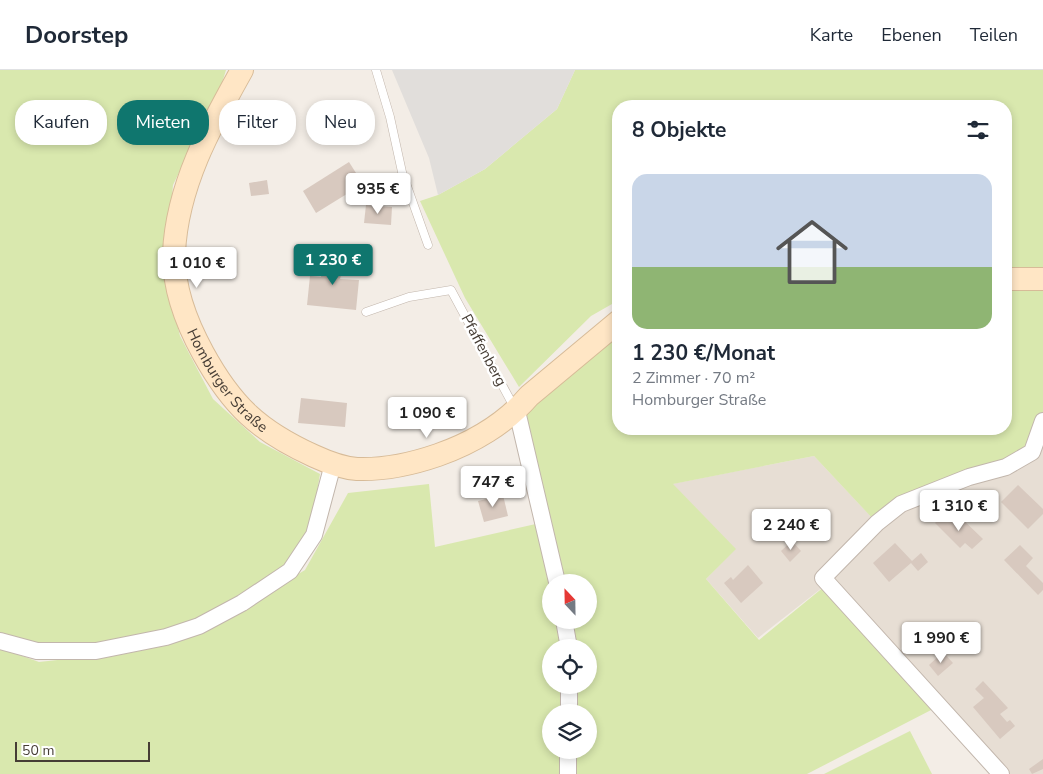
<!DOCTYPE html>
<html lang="de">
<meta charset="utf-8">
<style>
:root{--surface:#fff;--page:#f2f2f3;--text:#1f2937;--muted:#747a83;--line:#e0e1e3;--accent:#0f766e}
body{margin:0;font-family:"Nunito Sans",sans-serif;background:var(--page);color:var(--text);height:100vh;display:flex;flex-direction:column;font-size:19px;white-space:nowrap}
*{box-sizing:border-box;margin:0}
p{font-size:16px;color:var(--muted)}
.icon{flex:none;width:28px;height:28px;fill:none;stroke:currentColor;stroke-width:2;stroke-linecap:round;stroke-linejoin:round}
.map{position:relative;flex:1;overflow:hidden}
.details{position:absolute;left:612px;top:30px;width:400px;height:335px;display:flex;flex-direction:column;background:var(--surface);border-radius:20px;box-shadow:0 2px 8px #0003}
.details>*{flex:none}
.hud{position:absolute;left:15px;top:30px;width:475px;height:45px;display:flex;gap:10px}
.needle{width:32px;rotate:338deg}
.buttons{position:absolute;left:542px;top:504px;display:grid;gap:10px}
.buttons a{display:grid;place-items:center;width:55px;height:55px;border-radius:50%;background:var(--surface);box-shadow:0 2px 8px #0003;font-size:25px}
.scale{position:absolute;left:15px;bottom:12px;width:135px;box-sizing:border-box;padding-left:5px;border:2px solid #463d35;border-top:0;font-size:14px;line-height:18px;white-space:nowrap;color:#463d35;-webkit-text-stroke:4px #fff;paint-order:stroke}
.price{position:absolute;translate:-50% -42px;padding:0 11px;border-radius:5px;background:#fff;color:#222;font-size:16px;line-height:32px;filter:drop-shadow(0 1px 2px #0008)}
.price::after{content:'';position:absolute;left:50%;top:30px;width:15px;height:11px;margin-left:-8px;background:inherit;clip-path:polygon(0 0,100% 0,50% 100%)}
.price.selected{background:var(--accent);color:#fff}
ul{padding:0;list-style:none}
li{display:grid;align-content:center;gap:10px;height:265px;padding:0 20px}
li+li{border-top:1px solid var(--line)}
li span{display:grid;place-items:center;height:155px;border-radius:15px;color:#555}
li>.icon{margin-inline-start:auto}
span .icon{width:90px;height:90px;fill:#fffc;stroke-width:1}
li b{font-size:21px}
h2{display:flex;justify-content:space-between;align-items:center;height:60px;padding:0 20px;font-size:21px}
.pill{padding:0 18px;border-radius:20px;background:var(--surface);box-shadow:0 2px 8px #0003;font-size:18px;line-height:45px}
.pill.selected{background:var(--accent);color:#fff}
header{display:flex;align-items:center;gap:30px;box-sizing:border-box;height:70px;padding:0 25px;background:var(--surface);border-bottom:1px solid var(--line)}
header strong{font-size:24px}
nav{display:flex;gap:28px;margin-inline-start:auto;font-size:18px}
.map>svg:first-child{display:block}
.residential{fill:#e7ded4}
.green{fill:#d9e8ae;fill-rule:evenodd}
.parking{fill:#e1dedb}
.building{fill:#d8c9bf}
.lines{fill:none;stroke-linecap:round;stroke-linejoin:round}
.lane-casing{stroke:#c2b6ac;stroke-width:9}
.street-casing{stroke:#c2b6ac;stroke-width:18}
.secondary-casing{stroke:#d7bb98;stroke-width:24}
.lane{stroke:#fff;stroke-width:8}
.street{stroke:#fff;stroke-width:16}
.secondary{stroke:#ffe6c5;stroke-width:22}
.labels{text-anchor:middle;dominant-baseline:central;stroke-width:5;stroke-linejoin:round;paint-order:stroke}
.street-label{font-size:15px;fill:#463d35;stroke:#fff}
</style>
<header>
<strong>Doorstep</strong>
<nav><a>Karte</a><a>Ebenen</a><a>Teilen</a></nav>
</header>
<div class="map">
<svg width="1043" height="704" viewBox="0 0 1043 704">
<rect width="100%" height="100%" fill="#f3ede6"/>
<!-- residential -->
<path class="residential" d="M1043 375V704H1006L832 510 758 568 706 509 735 479 672 414 814 386 877 453Z"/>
<!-- green -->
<g class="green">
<path d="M0 0H226L222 13 173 115 165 204 180 266 213 329 260 372 320 404 311 459 286 499 196 553 104 577H39L0 566Z"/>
<path d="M575 0H1043V199H1006V36H619V230L591 246 519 317 465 228 420 131 438 125 485 99 557 39Z"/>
<path d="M1043 218V344L1029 380 874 450 814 386 673 414 736 479 706 509 759 570 825 516 935 638 807 704H0V578L39 592 103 585 201 562 305 500 348 423 429 414 435 477 549 451 525 345 612 265 619 262V359H1006V219ZM551 512H589V550H551ZM551 578H589V615H551ZM551 642H589V680H551Z"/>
<path d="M910 661 932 704H824Z"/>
</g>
<!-- parking -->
<path class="parking" d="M392 0H575L557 39 485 99 438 125 429 88Z"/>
<!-- building -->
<g class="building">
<path d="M349 92 363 114 316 143 303 121Z"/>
<path d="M267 110 269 124 251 126 249 113Z"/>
<path d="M366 135 392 137 391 155 364 153Z"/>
<path d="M323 185 346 188 344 206 341 205 340 209 359 210 356 240 307 235 310 206 321 207Z"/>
<path d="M301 328 347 333 345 357 298 353Z"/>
<path d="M1018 415 1043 439V444L1028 459 1001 432Z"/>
<path d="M503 425 508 446 484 452 478 431Z"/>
<path d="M943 445 950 452 958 445 983 469 972 479 965 473 960 478 935 453Z"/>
<path d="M792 471 801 481 790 492 781 481Z"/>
<path d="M895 473 912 491 921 483 928 492 918 501 911 493 889 512 873 493Z"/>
<path d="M1020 475 1033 488 1026 496 1043 513V520L1038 525 1004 490Z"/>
<path d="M748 495 763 513 741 533 724 513 731 507 733 510Z"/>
<path d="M943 582 953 593 938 606 929 595Z"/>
<path d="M983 611 1008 638 1000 644 1007 652 1010 650 1015 656 1000 669 973 637 984 628 975 619Z"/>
<path d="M1043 689V699L1032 704 1029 699Z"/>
</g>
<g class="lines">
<defs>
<g id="lane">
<path d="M376 0 390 47 402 102 428 175"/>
<path d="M366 242 409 227 451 220 514 337"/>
</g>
<g id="street">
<path d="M517 341 557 512"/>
<path d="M564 550 569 578"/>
<path d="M0 571 37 581H96L166 567 199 556 242 533 290 501 314 465 333 394"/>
<path d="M569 642V615"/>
<path d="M568 704V680"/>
<path d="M1001 704 823 508 877 453 901 434 969 407 1006 397 1032 382 1043 351"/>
</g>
<g id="secondary">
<path id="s1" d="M242 0C210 57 177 116 174 183 173 218 186 252 203 283 232 336 259 361 314 386 327 392 342 398 357 399 385 400 412 394 438 385 472 373 506 353 529 326L619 251"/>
<path d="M1006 209H1043"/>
</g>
</defs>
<!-- lane casing -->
<use href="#lane" class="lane-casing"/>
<!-- street casing -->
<use href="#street" class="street-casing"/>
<!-- secondary casing -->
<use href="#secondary" class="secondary-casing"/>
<!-- lane -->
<use href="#lane" class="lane"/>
<!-- street -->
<use href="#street" class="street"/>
<!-- secondary -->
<use href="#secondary" class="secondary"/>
</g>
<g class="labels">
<!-- street labels -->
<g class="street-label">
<text transform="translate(484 280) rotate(62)">Pfaffenberg</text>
<text stroke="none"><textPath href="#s1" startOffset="339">Homburger Straße</textPath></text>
</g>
</g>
</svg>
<div class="buttons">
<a><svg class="needle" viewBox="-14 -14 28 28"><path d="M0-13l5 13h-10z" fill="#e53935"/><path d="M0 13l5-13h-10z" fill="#747a83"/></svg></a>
<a><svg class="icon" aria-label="locate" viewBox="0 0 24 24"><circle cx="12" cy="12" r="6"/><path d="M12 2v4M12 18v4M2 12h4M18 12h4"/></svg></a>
<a><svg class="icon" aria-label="layers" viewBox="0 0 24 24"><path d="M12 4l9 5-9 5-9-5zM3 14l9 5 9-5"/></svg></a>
</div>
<div class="scale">50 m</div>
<b class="price" style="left:378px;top:145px">935 €</b>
<b class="price selected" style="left:333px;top:216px">1 230 €</b>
<b class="price" style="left:197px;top:219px">1 010 €</b>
<b class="price" style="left:427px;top:369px">1 090 €</b>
<b class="price" style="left:493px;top:438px">747 €</b>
<b class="price" style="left:959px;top:462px">1 310 €</b>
<b class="price" style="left:791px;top:481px">2 240 €</b>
<b class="price" style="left:941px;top:594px">1 990 €</b>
<div class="hud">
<a class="pill">Kaufen</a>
<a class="pill selected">Mieten</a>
<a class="pill">Filter</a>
<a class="pill">Neu</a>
</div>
<section class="details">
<h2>8 Objekte<svg class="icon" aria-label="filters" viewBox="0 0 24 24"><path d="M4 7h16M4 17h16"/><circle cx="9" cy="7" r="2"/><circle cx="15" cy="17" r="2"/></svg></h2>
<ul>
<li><span style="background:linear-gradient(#c9d6e8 60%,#8fb573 0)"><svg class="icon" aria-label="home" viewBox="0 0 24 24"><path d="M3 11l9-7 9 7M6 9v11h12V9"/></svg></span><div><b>1 230 €/Monat</b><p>2 Zimmer · 70 m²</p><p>Homburger Straße</p></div></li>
</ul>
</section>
</div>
